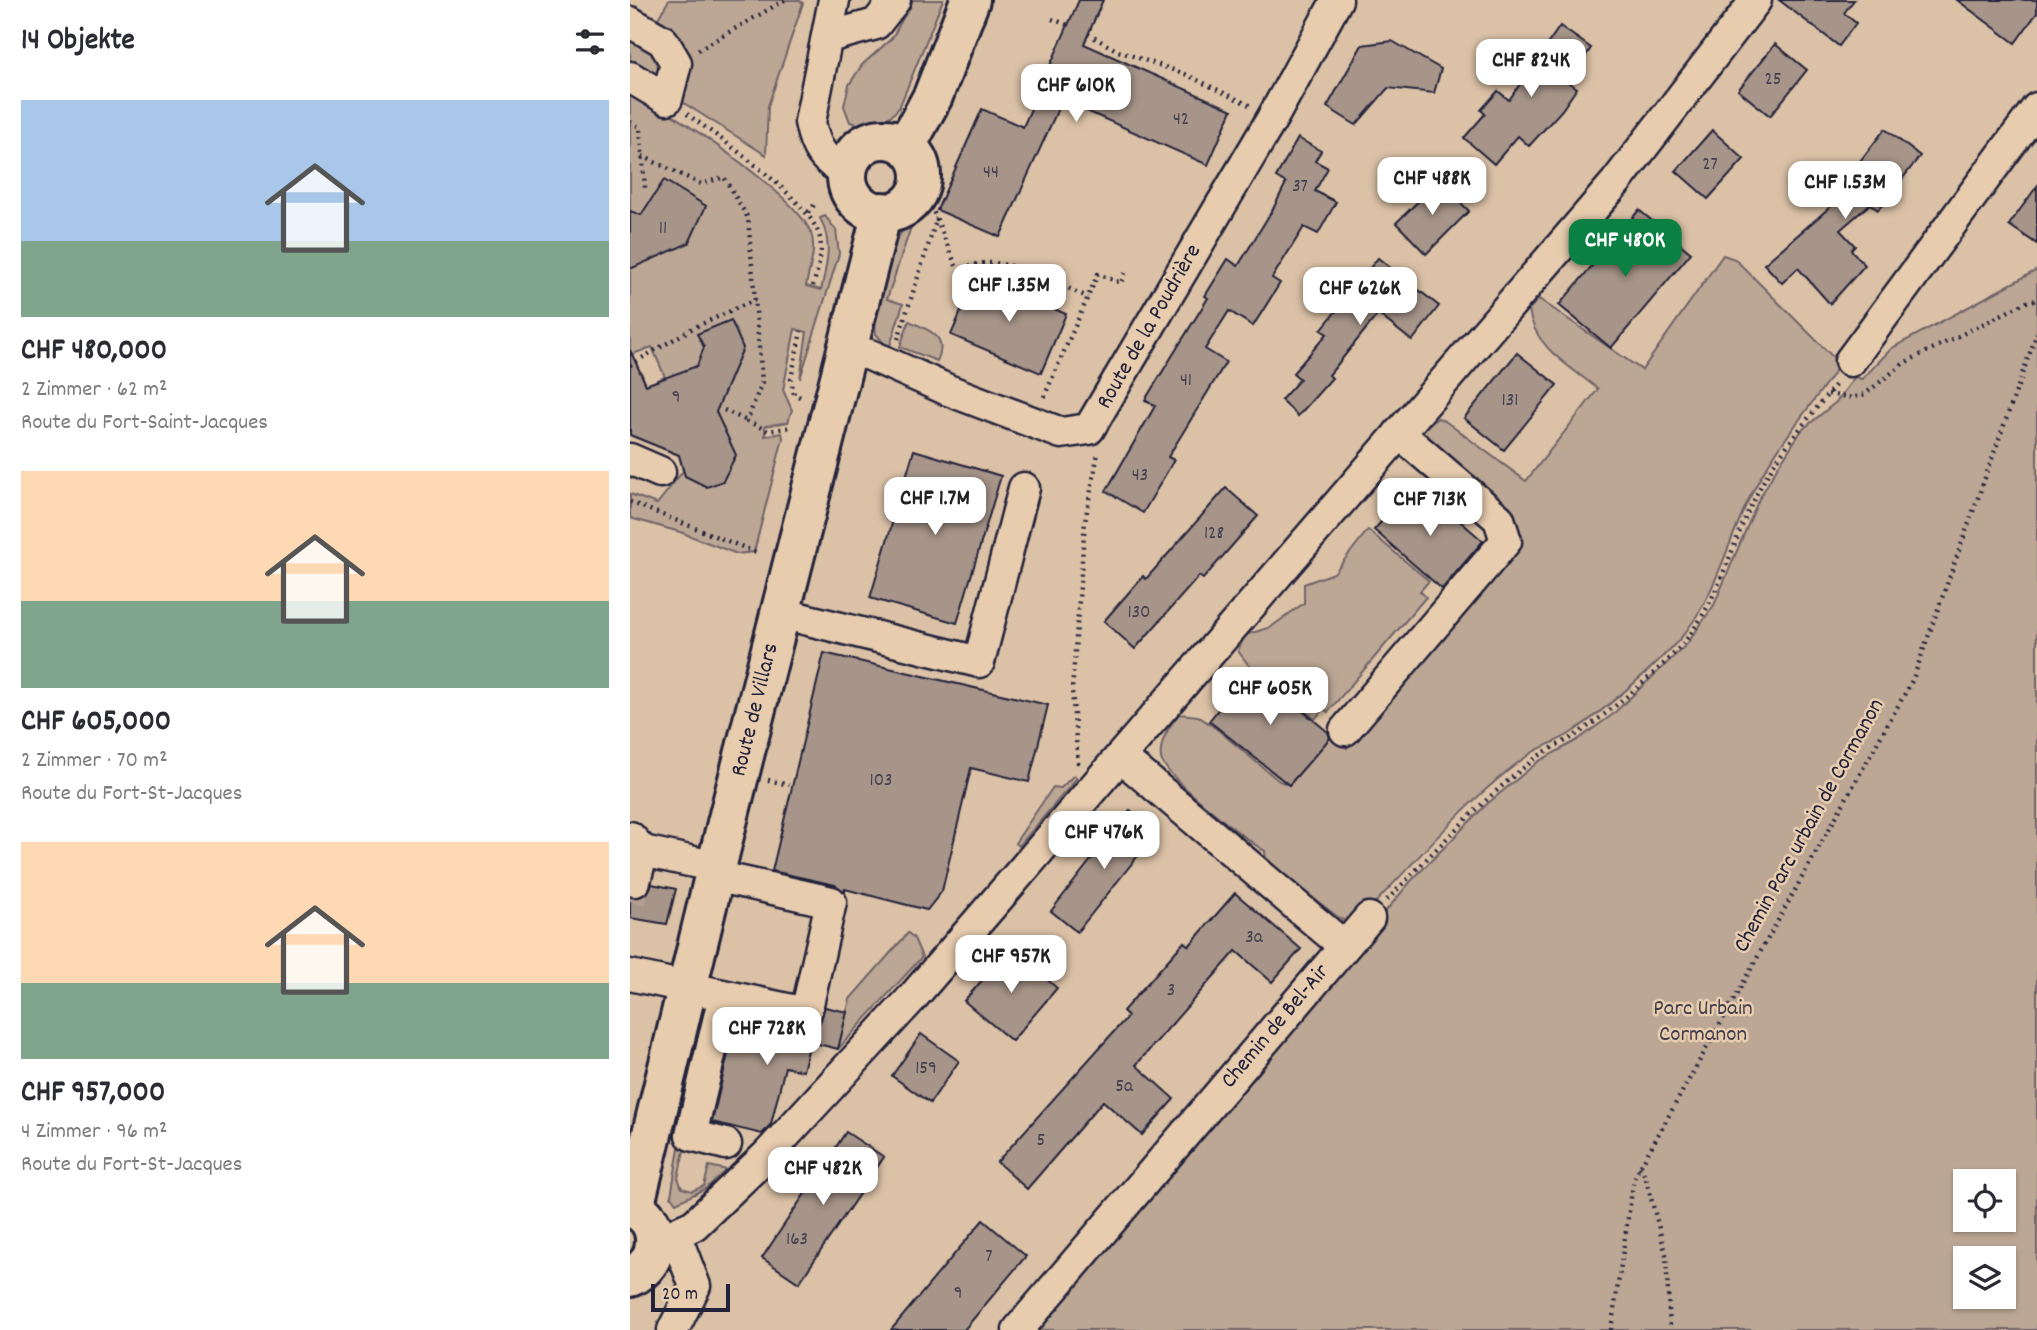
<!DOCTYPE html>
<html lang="de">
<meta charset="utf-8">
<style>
:root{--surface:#fff;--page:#f7f7f7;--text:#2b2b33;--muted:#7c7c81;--accent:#0b8043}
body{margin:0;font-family:Dekko,sans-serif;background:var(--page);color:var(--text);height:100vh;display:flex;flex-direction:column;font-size:26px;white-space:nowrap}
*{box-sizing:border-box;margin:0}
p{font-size:23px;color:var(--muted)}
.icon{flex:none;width:38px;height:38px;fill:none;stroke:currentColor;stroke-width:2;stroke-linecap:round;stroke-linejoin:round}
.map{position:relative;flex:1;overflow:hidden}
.drawer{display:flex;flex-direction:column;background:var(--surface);width:630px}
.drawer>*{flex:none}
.buttons{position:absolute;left:1323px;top:1169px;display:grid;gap:14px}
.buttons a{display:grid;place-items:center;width:63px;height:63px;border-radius:0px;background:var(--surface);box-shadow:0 2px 5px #0004;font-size:35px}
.scale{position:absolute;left:21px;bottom:18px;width:79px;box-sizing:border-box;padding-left:7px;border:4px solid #22223b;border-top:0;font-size:19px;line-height:24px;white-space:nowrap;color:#22223b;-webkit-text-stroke:5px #e7ccae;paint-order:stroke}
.price{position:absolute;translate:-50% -60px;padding:0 16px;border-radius:14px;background:#fff;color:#222;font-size:23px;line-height:46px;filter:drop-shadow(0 2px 4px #0008)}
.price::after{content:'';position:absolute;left:50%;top:42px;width:21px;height:16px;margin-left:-10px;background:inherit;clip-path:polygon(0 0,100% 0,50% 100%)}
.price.current{background:var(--accent);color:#fff}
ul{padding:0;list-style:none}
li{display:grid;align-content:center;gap:14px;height:371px;padding:0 21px}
li span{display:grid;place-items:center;height:217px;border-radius:0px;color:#555}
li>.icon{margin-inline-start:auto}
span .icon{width:126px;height:126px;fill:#fffc;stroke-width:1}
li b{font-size:30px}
h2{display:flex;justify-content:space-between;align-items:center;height:84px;padding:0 21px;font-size:30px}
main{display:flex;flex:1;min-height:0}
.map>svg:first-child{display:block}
.green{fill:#bca795;stroke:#6f6468;stroke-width:2;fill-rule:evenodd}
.building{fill:#a79589;stroke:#22223b;stroke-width:2}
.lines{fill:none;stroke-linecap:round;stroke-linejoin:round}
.minor-tunnel{stroke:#b6a291;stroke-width:30;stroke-dasharray:30 15;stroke-linecap:butt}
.minor-casing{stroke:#22223b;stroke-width:35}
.major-casing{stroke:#22223b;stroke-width:44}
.path{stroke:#22223b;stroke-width:4.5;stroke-dasharray:2 5;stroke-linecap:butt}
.minor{stroke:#e7ccae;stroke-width:30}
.major{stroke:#e7ccae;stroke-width:38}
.labels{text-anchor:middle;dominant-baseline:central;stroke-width:5;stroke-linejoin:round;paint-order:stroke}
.number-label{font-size:19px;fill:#433f4e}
.street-label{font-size:23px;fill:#22223b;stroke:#e7ccae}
.park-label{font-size:23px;fill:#413d4d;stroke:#e7ccae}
</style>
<main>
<section class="drawer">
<h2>14 Objekte<svg class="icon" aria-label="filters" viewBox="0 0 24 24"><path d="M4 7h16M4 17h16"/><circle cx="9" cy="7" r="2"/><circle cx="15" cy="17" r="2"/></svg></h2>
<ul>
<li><span style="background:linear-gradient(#a9c7e8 65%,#7fa58c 0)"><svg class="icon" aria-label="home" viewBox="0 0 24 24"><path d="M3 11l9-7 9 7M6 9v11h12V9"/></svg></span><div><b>CHF 480,000</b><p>2 Zimmer · 62 m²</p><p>Route du Fort-Saint-Jacques</p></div></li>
<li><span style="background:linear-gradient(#ffd9b3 60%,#7fa58c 0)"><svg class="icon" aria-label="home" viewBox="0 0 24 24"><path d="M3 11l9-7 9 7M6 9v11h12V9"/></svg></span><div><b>CHF 605,000</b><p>2 Zimmer · 70 m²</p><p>Route du Fort-St-Jacques</p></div></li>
<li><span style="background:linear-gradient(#ffd9b3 65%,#7fa58c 0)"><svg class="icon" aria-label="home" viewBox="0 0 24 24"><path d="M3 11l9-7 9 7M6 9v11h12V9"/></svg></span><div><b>CHF 957,000</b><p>4 Zimmer · 96 m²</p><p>Route du Fort-St-Jacques</p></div></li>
</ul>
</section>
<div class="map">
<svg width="1407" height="1330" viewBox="0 0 1407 1330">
<rect width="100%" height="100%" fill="#dbc2a7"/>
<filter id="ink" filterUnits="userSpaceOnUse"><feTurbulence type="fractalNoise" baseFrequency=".0143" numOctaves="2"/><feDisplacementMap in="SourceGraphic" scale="14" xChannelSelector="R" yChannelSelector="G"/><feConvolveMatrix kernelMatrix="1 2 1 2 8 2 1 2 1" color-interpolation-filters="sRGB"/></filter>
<g filter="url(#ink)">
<!-- green -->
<g class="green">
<path d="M39 0H169L173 3 138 106 136 155 0 69V5L27 20Z"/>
<path d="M283 0H313L269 108C254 124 242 129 220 122L214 106 219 85 232 65 262 38Z"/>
<path d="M0 89C40 111 166 194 181 233 187 251 179 268 176 286L191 290C197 264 203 243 190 218L195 216 206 230 209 254 170 379 177 332 165 329 153 390 162 410 158 422 135 426V436L152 433 153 438 124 552 107 554 50 532 0 518V494L27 504 53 471 49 455 2 436 0 430V378L11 372 16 385 35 377 22 347 0 355Z"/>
<path d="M277 223 282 224 257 299 273 304 259 349 246 334 245 322 265 243Z"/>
<path d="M1093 255 1105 259 1210 364C1179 409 1142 451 1118 501 1096 546 1084 600 1050 639 1022 669 975 710 941 733 929 741 915 745 903 752 841 794 787 861 734 914L717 922 708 917 636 862 635 851C618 842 532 774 531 758 529 742 539 726 549 714L568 716 588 730 649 781 659 785 702 735 717 748 884 552 789 438 794 428 808 418 815 421 896 481 968 389C940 366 903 347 899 309L909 299 1012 370Z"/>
<path d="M1407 270V1330H412L413 1318 781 881 857 804 909 761 946 741 982 715 1057 644 1084 605 1128 501 1145 471 1172 430 1206 402 1225 377 1232 379 1262 348ZM1335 1181H1374V1220H1335ZM1335 1258H1374V1297H1335Z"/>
<path d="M279 321C299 330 319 336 307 361L270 347Z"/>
<path d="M738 530 799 581 790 591 796 597 698 712 693 709 685 719 621 668 608 651 615 635 641 627 674 603V584L704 573Z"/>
<path d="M444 775 447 778 389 846 385 843 423 787 431 788Z"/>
<path d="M278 933 284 938 292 957 208 1049 220 999Z"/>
<path d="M51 1136 57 1137 48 1178 52 1188 62 1191 74 1186 79 1166 97 1170 75 1189 46 1203 41 1196Z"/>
</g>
<!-- building -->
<g class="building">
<path d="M449 0H473L454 44 602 110 578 165 432 100 370 237 307 210 352 109 393 127Z"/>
<path d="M1149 0H1224L1214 13 1226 23 1209 46Z"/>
<path d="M1327 0H1407V13L1385 43Z"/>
<path d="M930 26 961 48 938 82 947 88 932 110 899 146 888 136 864 164 834 138 855 114 851 110 868 91 879 100Z"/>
<path d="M762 41 811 69 804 93 758 88 726 125 697 107 732 45Z"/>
<path d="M1145 44 1177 70 1140 116 1108 90Z"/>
<path d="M1255 129 1290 156 1248 210 1240 204 1210 230 1225 246 1221 250 1235 265 1200 304 1168 268 1152 283 1134 264 1221 189 1213 183Z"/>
<path d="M1082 130 1114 159 1078 199 1046 171Z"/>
<path d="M668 138 691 151 685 161 698 168 685 191 706 202 688 234 674 227 642 278 650 283 623 326 599 311 575 349 596 362 538 457 544 460 513 513 476 491 525 406 515 400 578 298 575 296 598 259 608 266 643 209 656 183 646 177Z"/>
<path d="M34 180 76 206 59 243 0 269V211L11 215Z"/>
<path d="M809 181 839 211 796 254 766 223Z"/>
<path d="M1407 186V244L1379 225Z"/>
<path d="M1009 210 1061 253 981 348 929 305Z"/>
<path d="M748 258 809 306 782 341 748 314 699 375 702 378 668 416 651 400 670 379 663 373 697 334 691 330Z"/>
<path d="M346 276 436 314 411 373 321 335Z"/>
<path d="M101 320 113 348 86 412 106 455 93 481 77 487 55 476 49 455 0 435V350L16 385 67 366 74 347 67 334Z"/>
<path d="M887 353 927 385 874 450 834 418Z"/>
<path d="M284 450 371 476 327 623 240 598Z"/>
<path d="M596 488 628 516 573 579 569 576 505 649 474 621 513 576 516 579Z"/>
<path d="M792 488 853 541 812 589 744 530 766 505 772 511Z"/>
<path d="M194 653 418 705 399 782 341 768 312 891 297 910 215 889V892L205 885 142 871Z"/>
<path d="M621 668 698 732 700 738 659 785 579 721Z"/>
<path d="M500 810 527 832 447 932 421 911Z"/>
<path d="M22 884 46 889 37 924 0 918V898L17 894Z"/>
<path d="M605 893 671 949 642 982 606 951 506 1065 544 1099 512 1135 473 1101 397 1189 367 1162 498 1016 493 1011 554 942 559 946Z"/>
<path d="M380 948 427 988 382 1041 334 1001Z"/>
<path d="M195 1007 217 1012 208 1049 180 1042 173 1071 155 1067 141 1124 132 1134 82 1122 107 1016 181 1030 189 1024Z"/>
<path d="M291 1034 329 1061 300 1103 262 1076Z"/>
<path d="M216 1132 254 1157 169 1283 132 1258Z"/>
<path d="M353 1220 396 1256 334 1330H261Z"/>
</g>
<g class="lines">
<!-- minor-tunnel -->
<path class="minor-tunnel" d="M0 901 5 881"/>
<defs>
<g id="minor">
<path d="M204 0 180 122C185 148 193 161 217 172"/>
<path d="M0 22 33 41 46 63 37 99 0 77"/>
<path d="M198 37 246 24 265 0"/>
<path d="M217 350 240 355 318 390 431 433 459 429 643 117 707 0"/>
<path d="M1220 361 1407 108"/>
<path d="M0 459 30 472"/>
<path d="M150 613 349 662 394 488"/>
<path d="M715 730 876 541 869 519 769 433"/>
<path d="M492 758 714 946"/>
<path d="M0 837 13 851 87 867"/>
<path d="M5 881 13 851"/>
<path d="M0 975 176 1013 201 902 85 876"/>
<path d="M94 996 61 1135 96 1144"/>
<path d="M26 1242 64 1225 137 1155 282 998 986 182 1126 0"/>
<path d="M43 1330 65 1286 45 1234"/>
<path d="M388 1330 739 918"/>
</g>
<g id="major">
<circle cx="254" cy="176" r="37"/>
<path d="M276 146 303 96 340 0"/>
<path d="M0 1207C35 1219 32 1264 0 1277"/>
<path d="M4 1208 97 823 252 212"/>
</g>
</defs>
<!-- minor casing -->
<use href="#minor" class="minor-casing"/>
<!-- major casing -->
<use href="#major" class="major-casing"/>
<!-- path -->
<g class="path">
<path d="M422 19 438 25"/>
<path d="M458 34 488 51 555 74 621 106"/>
<path d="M68 50 155 0"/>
<path d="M57 114C88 137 185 203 190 239 193 255 187 271 183 286"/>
<path d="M0 122 10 127 15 188"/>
<path d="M12 156 71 184 94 177 118 218 132 382 117 421 138 431 162 427"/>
<path d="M301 206 329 273C361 245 423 283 458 297"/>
<path d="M178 212 187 202"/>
<path d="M268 339 307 218"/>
<path d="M0 365 63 328 125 300"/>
<path d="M1198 394 1223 398 1235 394 1274 363 1397 302 1407 300"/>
<path d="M170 397 164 394 161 379 171 331"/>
<path d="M414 397 468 274 491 283 495 273"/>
<path d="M94 410 117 421"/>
<path d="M0 502 130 554"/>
<path d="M448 764 442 690 455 521 468 453"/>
<path d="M138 780 159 785"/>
<path d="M757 900C805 851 851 800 906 758 917 749 931 744 943 737 975 716 1031 670 1055 641 1089 599 1101 546 1124 499 1146 455 1177 420 1207 383"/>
<path d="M1009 1167 1015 1175 1036 1255 1040 1330"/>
<path d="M981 1330 1004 1178 1283 679 1407 333"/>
</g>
<!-- minor -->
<use href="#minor" class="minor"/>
<!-- major -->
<use href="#major" class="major"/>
</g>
</g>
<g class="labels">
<!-- number labels -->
<g class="number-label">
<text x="1143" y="80">25</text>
<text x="551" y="120">42</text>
<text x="1080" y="165">27</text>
<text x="361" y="173">44</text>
<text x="670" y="187">37</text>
<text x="33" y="229">11</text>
<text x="556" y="381">41</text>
<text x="46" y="398">9</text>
<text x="880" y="401">131</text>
<text x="510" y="476">43</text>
<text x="584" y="534">128</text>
<text x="509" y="613">130</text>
<text x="251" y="781">103</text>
<text x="624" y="938">3a</text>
<text x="541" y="991">3</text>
<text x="296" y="1069">159</text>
<text x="494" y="1087">5a</text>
<text x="411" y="1141">5</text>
<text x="167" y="1240">163</text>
<text x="359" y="1257">7</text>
<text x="328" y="1294">9</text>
</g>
<!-- street labels -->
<g class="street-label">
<text transform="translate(520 327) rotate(-60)">Route de la Poudrière</text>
<text transform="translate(126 710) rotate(-76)">Route de Villars</text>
<text transform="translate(1180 826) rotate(-61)">Chemin Parc urbain de Cormanon</text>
<text transform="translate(646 1027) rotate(-50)">Chemin de Bel-Air</text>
</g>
<!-- park labels -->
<g class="park-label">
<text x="1073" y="1009">Parc Urbain<tspan x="1073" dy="26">Cormanon</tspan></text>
</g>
</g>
</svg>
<div class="buttons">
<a><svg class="icon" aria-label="locate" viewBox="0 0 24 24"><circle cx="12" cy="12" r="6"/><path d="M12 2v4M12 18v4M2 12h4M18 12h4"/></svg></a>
<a><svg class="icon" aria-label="layers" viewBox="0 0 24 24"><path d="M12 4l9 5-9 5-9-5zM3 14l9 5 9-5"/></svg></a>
</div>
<div class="scale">20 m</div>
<b class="price" style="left:901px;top:99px">CHF 824K</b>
<b class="price" style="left:446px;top:124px">CHF 610K</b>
<b class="price" style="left:802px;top:217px">CHF 488K</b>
<b class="price" style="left:1215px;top:221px">CHF 1.53M</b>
<b class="price current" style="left:995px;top:279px">CHF 480K</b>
<b class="price" style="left:379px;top:324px">CHF 1.35M</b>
<b class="price" style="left:730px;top:327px">CHF 626K</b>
<b class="price" style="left:305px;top:537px">CHF 1.7M</b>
<b class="price" style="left:800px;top:538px">CHF 713K</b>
<b class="price" style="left:640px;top:727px">CHF 605K</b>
<b class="price" style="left:474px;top:871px">CHF 476K</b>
<b class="price" style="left:381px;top:995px">CHF 957K</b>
<b class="price" style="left:137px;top:1067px">CHF 728K</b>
<b class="price" style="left:193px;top:1207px">CHF 482K</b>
</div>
</main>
